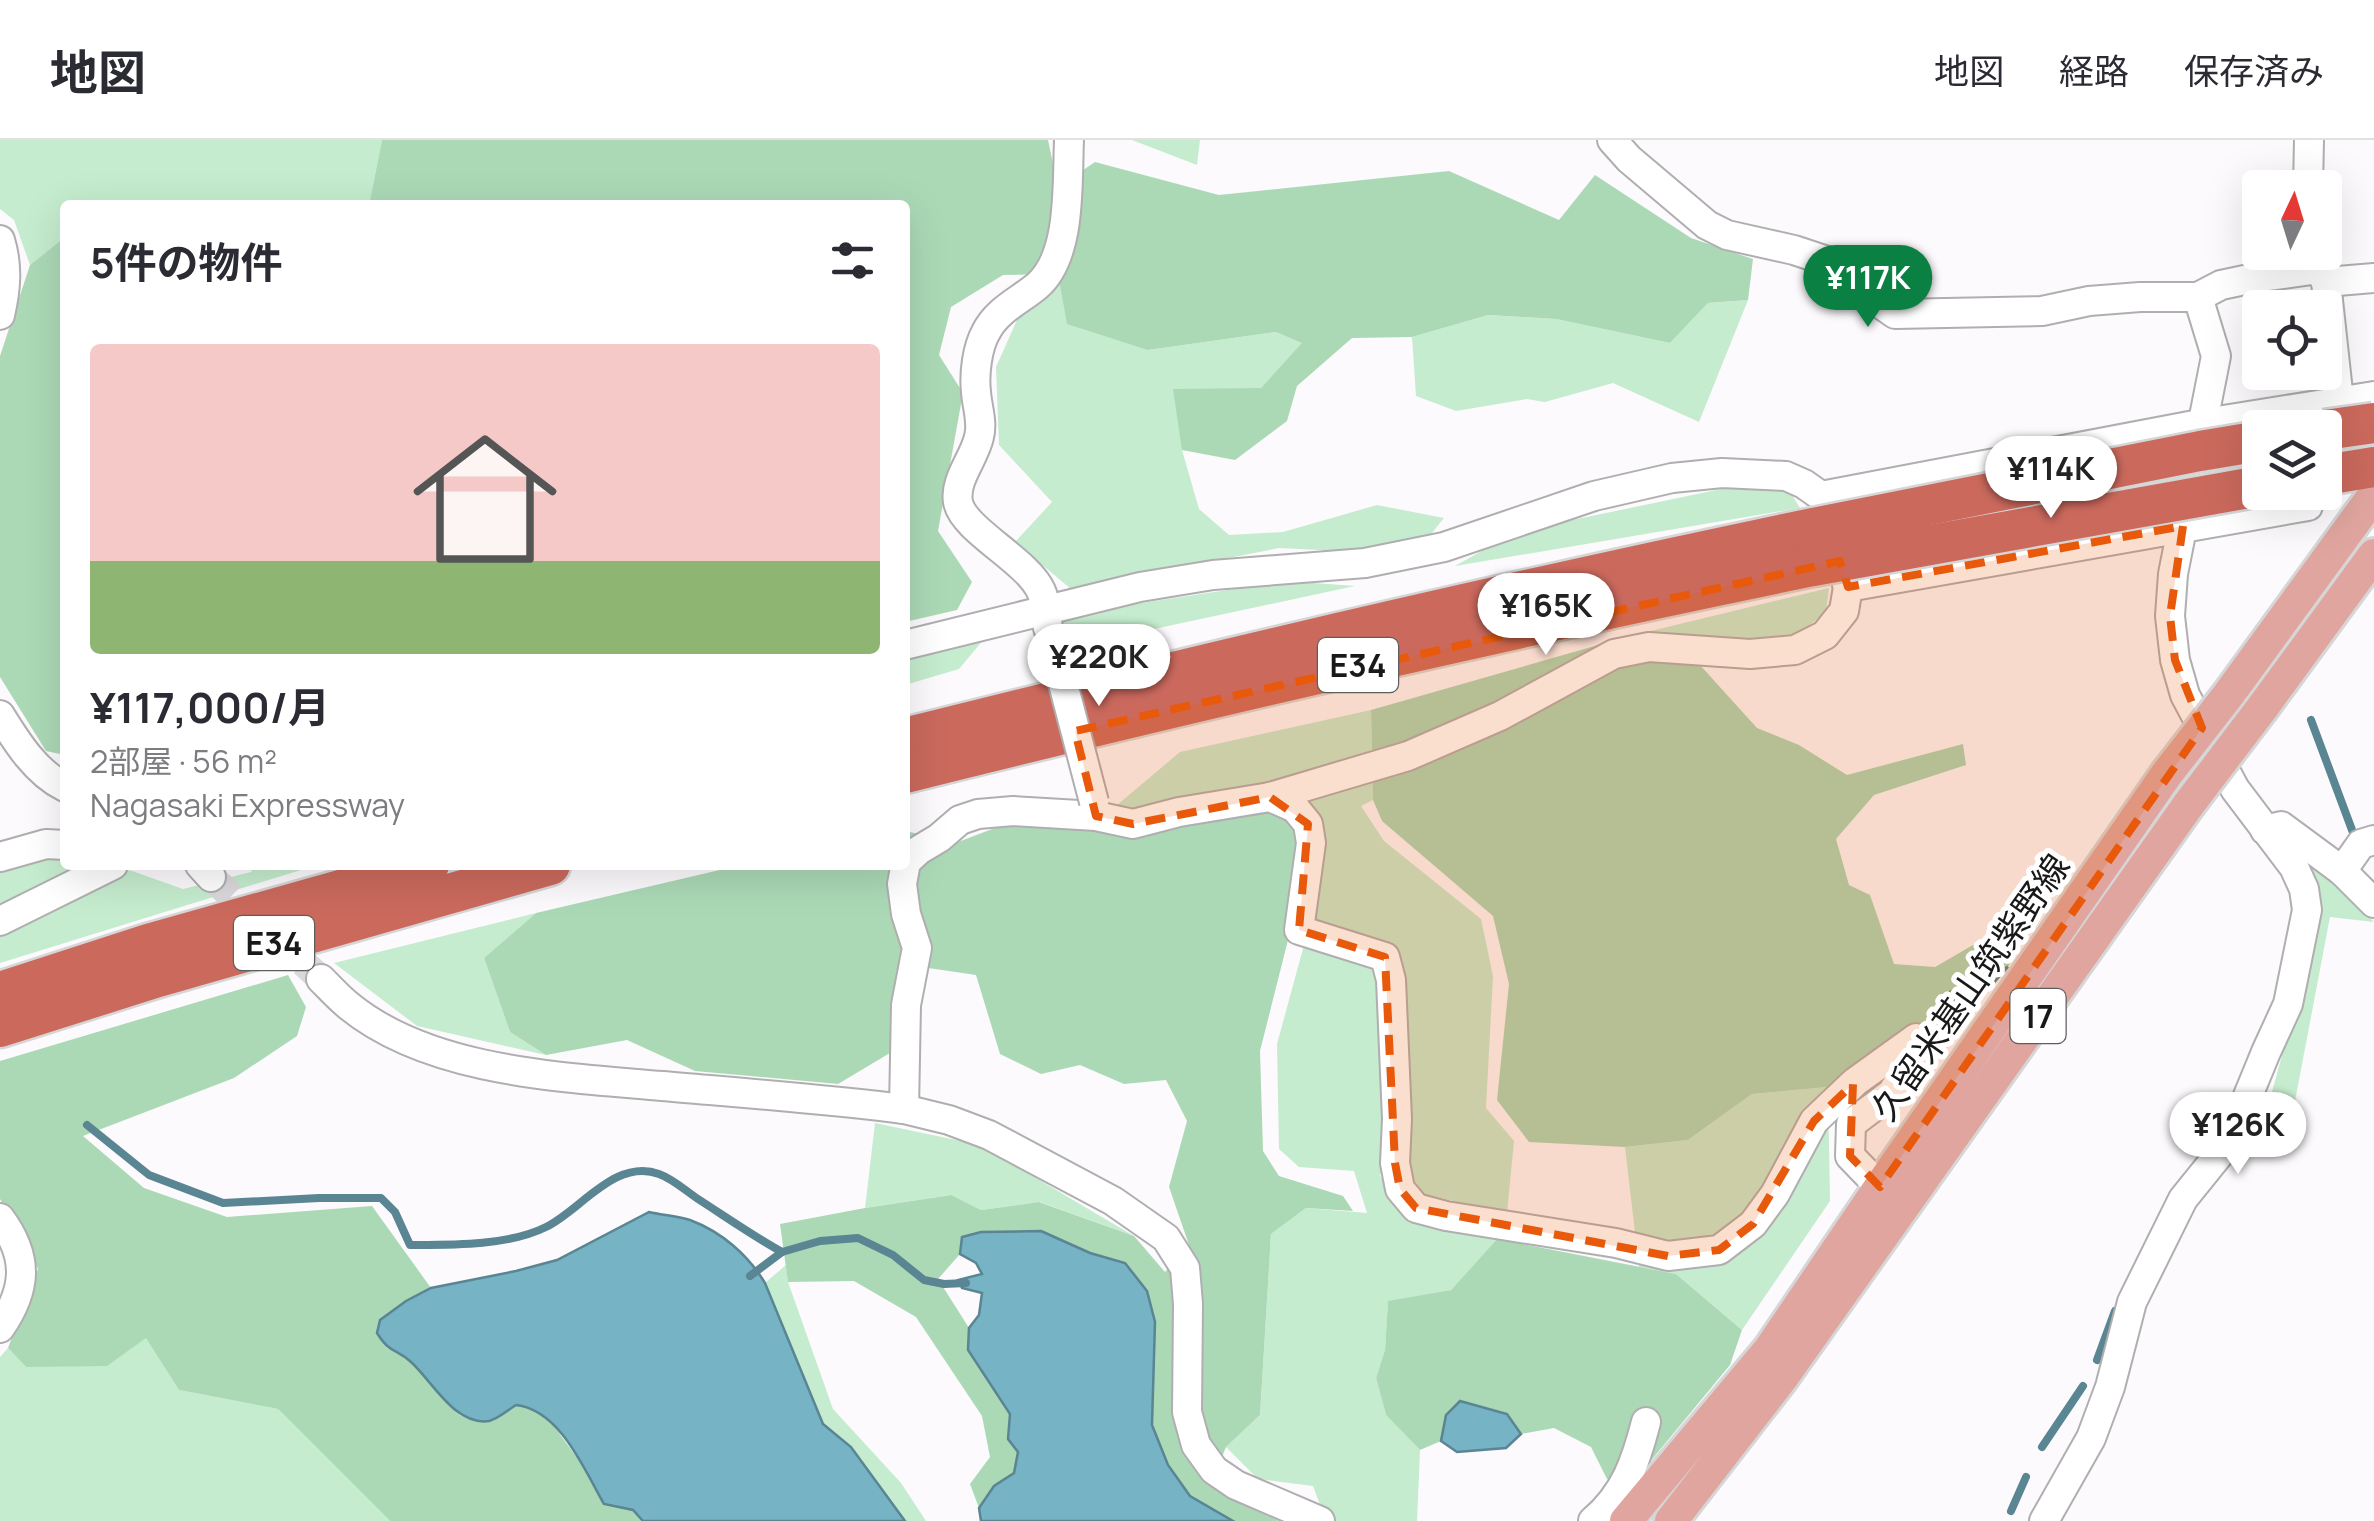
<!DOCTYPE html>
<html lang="ja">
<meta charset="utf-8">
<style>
:root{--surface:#fff;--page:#f2f2f3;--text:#2b2b33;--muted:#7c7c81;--line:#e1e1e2;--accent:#0b8043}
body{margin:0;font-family:Manrope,"Noto Sans JP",sans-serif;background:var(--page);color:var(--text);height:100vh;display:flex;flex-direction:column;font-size:38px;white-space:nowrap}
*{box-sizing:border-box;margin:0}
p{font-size:32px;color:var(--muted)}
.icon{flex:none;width:55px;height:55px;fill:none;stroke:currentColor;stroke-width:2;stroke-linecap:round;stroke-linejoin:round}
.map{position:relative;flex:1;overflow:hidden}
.sheet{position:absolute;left:60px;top:60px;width:850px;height:670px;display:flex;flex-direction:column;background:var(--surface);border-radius:10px;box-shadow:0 10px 40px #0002}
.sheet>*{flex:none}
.needle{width:65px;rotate:4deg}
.fabs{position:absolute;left:2242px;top:30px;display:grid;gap:20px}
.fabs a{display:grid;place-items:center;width:100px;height:100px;border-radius:10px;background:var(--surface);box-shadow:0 10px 40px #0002;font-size:50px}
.price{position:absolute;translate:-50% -85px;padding:0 22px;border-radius:35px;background:#fff;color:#222;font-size:32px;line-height:65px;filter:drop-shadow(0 2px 5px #0008)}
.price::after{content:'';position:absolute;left:50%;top:60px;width:30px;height:22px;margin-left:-15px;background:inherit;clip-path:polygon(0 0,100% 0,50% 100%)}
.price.on{background:var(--accent);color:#fff}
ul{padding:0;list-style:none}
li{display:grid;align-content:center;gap:20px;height:530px;padding:0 30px}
li span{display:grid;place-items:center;height:310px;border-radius:10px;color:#555}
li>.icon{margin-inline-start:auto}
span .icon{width:180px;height:180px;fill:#fffc;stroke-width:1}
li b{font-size:42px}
h2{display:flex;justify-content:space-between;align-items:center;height:120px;padding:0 30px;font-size:42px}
header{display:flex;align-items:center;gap:60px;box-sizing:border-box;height:140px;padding:0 50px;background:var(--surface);border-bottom:2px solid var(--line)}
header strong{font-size:48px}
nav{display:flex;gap:55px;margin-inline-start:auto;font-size:35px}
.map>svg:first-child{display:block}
.green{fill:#c5ecce}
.forest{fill:#abd9b6}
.water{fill:#75b3c5;stroke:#5a8592;stroke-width:2.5}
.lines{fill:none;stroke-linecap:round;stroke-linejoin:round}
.stream{stroke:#5a8592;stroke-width:8}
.minor-tunnel{stroke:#dad8db;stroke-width:28;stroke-dasharray:28 14;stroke-linecap:butt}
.minor-casing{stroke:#b0aeb0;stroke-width:32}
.major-casing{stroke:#d6d6d6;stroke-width:38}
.highway-casing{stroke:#d6d6d6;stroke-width:45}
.minor{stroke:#fff;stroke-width:28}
.major{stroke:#e0a59e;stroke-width:32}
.highway{stroke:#cb695d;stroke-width:40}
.minor-bridge-casing{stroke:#b0aeb0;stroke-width:32;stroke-linecap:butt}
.major-bridge-casing{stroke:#d6d6d6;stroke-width:38;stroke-linecap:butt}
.highway-bridge-casing{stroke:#d6d6d6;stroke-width:45;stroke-linecap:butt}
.minor-bridge{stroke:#fff;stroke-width:28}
.major-bridge{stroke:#e0a59e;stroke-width:32}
.highway-bridge{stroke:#cb695d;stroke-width:40}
.marked{fill:#e8590c;fill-opacity:0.2;stroke:#e8590c;stroke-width:8;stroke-dasharray:20 12;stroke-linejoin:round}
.labels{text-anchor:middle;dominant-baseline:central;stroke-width:10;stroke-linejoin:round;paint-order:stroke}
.shield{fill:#fff;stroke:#5f5e5f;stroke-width:2.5}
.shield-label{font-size:32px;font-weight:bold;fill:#1a191a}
.street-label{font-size:35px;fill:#1a191a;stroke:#fff}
</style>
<header>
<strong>地図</strong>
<nav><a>地図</a><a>経路</a><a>保存済み</a></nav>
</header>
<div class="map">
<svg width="2374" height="1381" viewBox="0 0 2374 1381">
<rect width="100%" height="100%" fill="#fcfafd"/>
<!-- green -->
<g class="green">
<path d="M0 0H382L369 65H65V97L30 125 14 80 0 69Z"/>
<path d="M1132 0H1200L1197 25Z"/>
<path d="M1058 134 1148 210 1276 192 1303 203 1261 248 1182 310 1199 369 1229 395 1283 392 1377 365 1444 378 1431 394 1359 412 1279 408 1071 449 1015 402 1052 362 999 305 996 227 1017 180Z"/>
<path d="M1748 160 1699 282 1613 243 1545 262 1527 259 1456 271 1416 256 1412 197 1488 175 1556 179 1670 203 1708 163Z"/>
<path d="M1726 348 1789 350 1800 368 1455 426 1515 392Z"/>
<path d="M1286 441 1355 446 1065 508 1062 475Z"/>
<path d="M1829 448 1826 472 1795 497 1700 525 1641 518 1626 497Z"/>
<path d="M984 499 959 529 905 545V521Z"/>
<path d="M1371 570 1373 660 1361 666 1384 701 1481 779 1493 836 1486 968 1514 1001 1507 1073 1414 1052 1379 1034 1405 1073 1497 1099 1451 1150 1388 1162 1385 1210 1376 1238 1386 1275 1420 1310 1417 1381H1333L1322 1370 1313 1346 1258 1339 1226 1307 1260 1275 1271 1094 1306 1068 1367 1073 1354 1031 1299 1027 1279 1009 1277 904 1310 783 1097 682 1180 612Z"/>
<path d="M2282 695 2374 782 2330 777 2295 961 2291 969 2267 970 2297 861 2315 765Z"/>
<path d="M52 715 65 717V725H103L132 731 183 749 251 732 254 725H317L0 823V733Z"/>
<path d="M536 773 484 818 510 892 546 915 417 886 334 823Z"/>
<path d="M1828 947 1830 1061 1742 1190 1676 1134 1639 1127 1625 1007 1688 1000 1752 954Z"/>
<path d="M875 983 980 1005 1134 1096 1040 1062 981 1070 950 1055 865 1068Z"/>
<path d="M786 1125 788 1142 833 1269 901 1343 926 1381H905L851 1307 823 1284 765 1143Z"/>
<path d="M146 1197 179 1250 278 1269 390 1381H0V1217L8 1208 26 1227Z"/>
</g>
<!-- forest -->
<g class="forest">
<path d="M382 0H1048L1058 47 1095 22 1219 55 1449 31 1559 80 1595 35 1691 98 1753 119 1748 160 1708 163 1670 203 1556 179 1488 175 1412 197 1352 198 1297 246 1287 281 1235 320 1182 310 1173 249 1261 248 1302 203 1276 192 1148 210 1067 184 1058 134 1003 135 951 167 939 215 963 253 938 391 972 442 957 470 905 482V65H369Z"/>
<path d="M65 97V615L46 611 0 537V216L30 125Z"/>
<path d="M1626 497 1641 518 1700 525 1757 588 1799 605 1847 635 1963 604 1966 625 1874 655 1836 699 1849 745 1870 755 1894 824 1935 827 1992 794 2016 812 2008 827 1950 852 1943 883 1905 891 1828 947 1752 954 1688 1000 1625 1007 1529 1002 1497 960 1509 844 1493 776 1382 681 1373 660 1371 570Z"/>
<path d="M1268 666 1304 691 1289 796 1260 911 1263 1011 1279 1036 1343 1056 1353 1071 1306 1068 1271 1094 1260 1275 1226 1307 1210 1346 1279 1381H1233L1190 1356 1168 1325 1152 1285 1155 1182 1125 1123 1090 1113 962 1097 960 1114 938 1139 969 1188 968 1211 1010 1274 1008 1299 1018 1312 1014 1333 994 1346 979 1368 970 1344 990 1317 982 1276 916 1177 854 1141 788 1142 780 1084 865 1068 951 1055 981 1070 1039 1062 1134 1096 1165 1132 1189 1105 1169 1047 1187 981 1166 940 1124 944 1080 925 1041 934 1000 914 976 835 901 824 900 907 838 944 695 931 627 900 546 915 510 892 484 818 536 773 741 725H905V691L958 702 1008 683Z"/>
<path d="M288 835 306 867 297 896 234 938 83 996 144 1048 227 1077 372 1066 431 1148 406 1161 386 1207 407 1218 461 1276 493 1281 515 1265 530 1267 549 1279 575 1315 643 1381H390L278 1269 179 1250 146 1198 107 1226 26 1227 8 1208 38 1129 0 1059V921Z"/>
<path d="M1497 1099 1676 1134 1742 1190 1730 1225 1635 1340 1607 1339 1591 1307 1554 1288 1521 1294 1507 1274 1446 1275 1441 1301 1420 1310 1386 1275 1376 1238 1385 1210 1388 1161 1451 1150Z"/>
</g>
<!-- water -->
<g class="water">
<path d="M2008 827 1954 887 1943 883 1950 852Z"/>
<path d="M649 1072C662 1075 677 1076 690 1080 722 1092 748 1115 765 1143L823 1284 851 1307 905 1381H643L633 1370 604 1364C584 1329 560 1270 516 1265 508 1270 498 1279 489 1281 455 1286 433 1242 411 1222 396 1208 390 1214 377 1193L380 1180 406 1161 431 1148 516 1131 557 1120Z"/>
<path d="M1041 1091 1090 1113 1125 1123 1147 1151 1155 1182 1152 1285 1168 1325 1190 1356 1233 1381H981L979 1368 994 1346 1014 1333 1018 1312 1008 1299 1010 1274 968 1210 969 1188 979 1175 982 1153 962 1148 958 1140 982 1134 976 1123 960 1114 962 1097 981 1092Z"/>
<path d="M1460 1261 1507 1274 1521 1294 1506 1308 1457 1312 1441 1301 1446 1275Z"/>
</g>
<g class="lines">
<!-- stream -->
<g class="stream">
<path d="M2311 580 2355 698"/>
<path d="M87 985 149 1035 223 1063 319 1058H381L395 1072 410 1105C451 1105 508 1106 546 1087 581 1070 615 1018 659 1034 673 1039 686 1051 698 1059 726 1077 753 1096 782 1112L820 1101 858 1098 893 1115 924 1140 944 1144 966 1143"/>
<path d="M750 1136 782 1112"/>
<path d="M2097 1220 2115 1171"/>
<path d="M2042 1307 2083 1246"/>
<path d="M2011 1371 2026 1337"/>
</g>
<!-- minor-tunnel -->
<path class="minor-tunnel" d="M211 737 321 839"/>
<defs>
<g id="minor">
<path d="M1612 0 1629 19 1707 85 1727 95 1794 110 1857 131 1875 160 1895 174 2042 171 2089 161 2140 157H2198L2221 145 2254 138 2319 129"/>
<path d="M2308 48 2309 0"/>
<path d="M0 100C8 126 6 149 0 175"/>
<path d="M2317 114 2319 129 2326 142 2339 261 2334 278"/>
<path d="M2326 142 2374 138"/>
<path d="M1843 431 1848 447 2308 366 2312 352"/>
<path d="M1048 488C1046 477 1046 461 1041 451 1027 420 963 390 958 362 954 340 974 319 979 297 983 282 977 267 976 252 974 234 977 208 986 192 997 170 1019 161 1037 146 1072 116 1067 44 1069 0"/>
<path d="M905 505 1140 447 1213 435 1365 423 1444 407 1594 356 1672 338 1722 333 1786 336 1804 344 1821 356 2205 283 2374 256"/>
<path d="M0 575C16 601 36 633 65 647"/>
<path d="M1270 657 1408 616 1500 576 1614 514 1649 507 1750 514 1795 510 1825 495 1844 471 1848 447"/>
<path d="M2265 690 2281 686 2342 731 2374 763"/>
<path d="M0 717 46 704 65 705"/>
<path d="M200 725 211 737"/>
<path d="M2342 731 2361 704 2374 700"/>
<path d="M0 781 113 725"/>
<path d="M321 839C330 848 339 858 349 866 430 932 561 937 662 946 743 953 824 959 904 969L949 980 989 995 1113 1061 1166 1098 1185 1128 1188 1164 1187 1272 1196 1305 1214 1330 1236 1345 1320 1381"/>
<path d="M904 969 906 865 917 808 906 774 902 744 906 722 919 710 939 698 960 680 978 674 1013 671 1096 676 1133 684 1179 672 1270 657 1295 668 1308 684 1311 703 1299 790 1385 817 1391 840 1397 979 1395 1023 1400 1049 1416 1068 1446 1076 1616 1103 1668 1116 1719 1110 1753 1084 1775 1054 1814 981 1855 942 1916 898 1923 903 1892 953 1851 984 1850 1016 1880 1047"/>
<path d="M0 1078C29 1117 27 1149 0 1188"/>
<path d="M1593 1381C1625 1354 1636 1321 1646 1282"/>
<path d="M2044 1381 2091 1298 2110 1247 2132 1162 2183 1059 2229 1002 2266 912 2288 864 2307 770 2304 749 2294 727 2235 649 2185 555 2175 520 2170 476 2173 434 2216 216 2198 157"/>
</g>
<g id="major">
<path d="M2229 554 2374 355"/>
<path d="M2262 568 2374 415"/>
<path d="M1626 1381 1770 1209 1880 1047 2166 635"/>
<path d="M1671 1381 1781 1239 2189 664"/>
</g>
<g id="highway">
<path d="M2325 335 2374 327"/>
<path d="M905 598C1203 523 1502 453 1803 390"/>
<path d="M905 633C1206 558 1509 488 1813 426"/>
<path d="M0 852 148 804 429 725"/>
<path d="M0 887 158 837 550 725"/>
</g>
</defs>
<!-- minor casing -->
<use href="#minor" class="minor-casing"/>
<!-- major casing -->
<use href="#major" class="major-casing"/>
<!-- highway casing -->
<use href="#highway" class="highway-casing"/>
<!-- minor -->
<use href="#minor" class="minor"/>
<!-- major -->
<use href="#major" class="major"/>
<!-- highway -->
<use href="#highway" class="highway"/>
<defs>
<path id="minor-bridge" d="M1049 490 1094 662"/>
<g id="major-bridge">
<path d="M2166 635 2229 554"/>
<path d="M2189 664 2262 568"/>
</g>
<g id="highway-bridge">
<path d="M2325 290 2374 283"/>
<path d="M1803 390 2200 311 2260 301"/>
<path d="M1813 426 2260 346"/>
</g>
</defs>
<!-- minor-bridge casing -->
<use href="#minor-bridge" class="minor-bridge-casing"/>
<!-- major-bridge casing -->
<use href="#major-bridge" class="major-bridge-casing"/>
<!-- highway-bridge casing -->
<use href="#highway-bridge" class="highway-bridge-casing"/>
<!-- minor-bridge -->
<use href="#minor-bridge" class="minor-bridge"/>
<!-- major-bridge -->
<use href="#major-bridge" class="major-bridge"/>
<!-- highway-bridge -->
<use href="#highway-bridge" class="highway-bridge"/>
</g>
<!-- marked area -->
<path class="marked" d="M2183 386 2170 476 2175 520 2202 588 1880 1047 1850 1016 1853 944 1814 981 1753 1084 1719 1110 1668 1116 1416 1068 1400 1049 1395 1023 1385 817 1299 790 1308 684 1270 657 1133 684 1096 676 1075 591 1840 421 1848 447Z"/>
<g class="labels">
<!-- shield labels -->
<g class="shield">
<rect x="1318" y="498" width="80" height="54" rx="8"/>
<rect x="234" y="776" width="80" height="54" rx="8"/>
<rect x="2010.5" y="849" width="55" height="54" rx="8"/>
</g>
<g class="shield-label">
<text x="1358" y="525">E34</text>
<text x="274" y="803">E34</text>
<text x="2038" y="876">17</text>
</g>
<!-- street labels -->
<g class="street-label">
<text transform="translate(1970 847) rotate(-55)">久留米基山筑紫野線</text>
</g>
</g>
</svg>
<div class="fabs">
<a><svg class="needle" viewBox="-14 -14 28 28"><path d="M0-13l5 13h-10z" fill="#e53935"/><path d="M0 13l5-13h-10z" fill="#7c7c81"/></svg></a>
<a><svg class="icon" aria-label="locate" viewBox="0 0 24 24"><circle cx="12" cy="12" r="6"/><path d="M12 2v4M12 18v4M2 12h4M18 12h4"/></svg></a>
<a><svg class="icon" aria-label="layers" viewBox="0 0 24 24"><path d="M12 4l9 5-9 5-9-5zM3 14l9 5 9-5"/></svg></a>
</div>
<b class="price on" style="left:1868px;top:190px">¥117K</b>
<b class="price" style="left:2051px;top:381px">¥114K</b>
<b class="price" style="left:1546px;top:518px">¥165K</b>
<b class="price" style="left:1099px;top:569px">¥220K</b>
<b class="price" style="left:2238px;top:1037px">¥126K</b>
<section class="sheet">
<h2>5件の物件<svg class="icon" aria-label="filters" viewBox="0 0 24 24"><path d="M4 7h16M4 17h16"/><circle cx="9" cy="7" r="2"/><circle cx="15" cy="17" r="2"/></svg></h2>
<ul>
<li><span style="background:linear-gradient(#f6c9c9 70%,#8fb573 0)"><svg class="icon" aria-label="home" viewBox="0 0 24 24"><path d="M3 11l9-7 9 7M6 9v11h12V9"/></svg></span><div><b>¥117,000/月</b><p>2部屋 · 56 m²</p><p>Nagasaki Expressway</p></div></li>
</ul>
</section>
</div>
